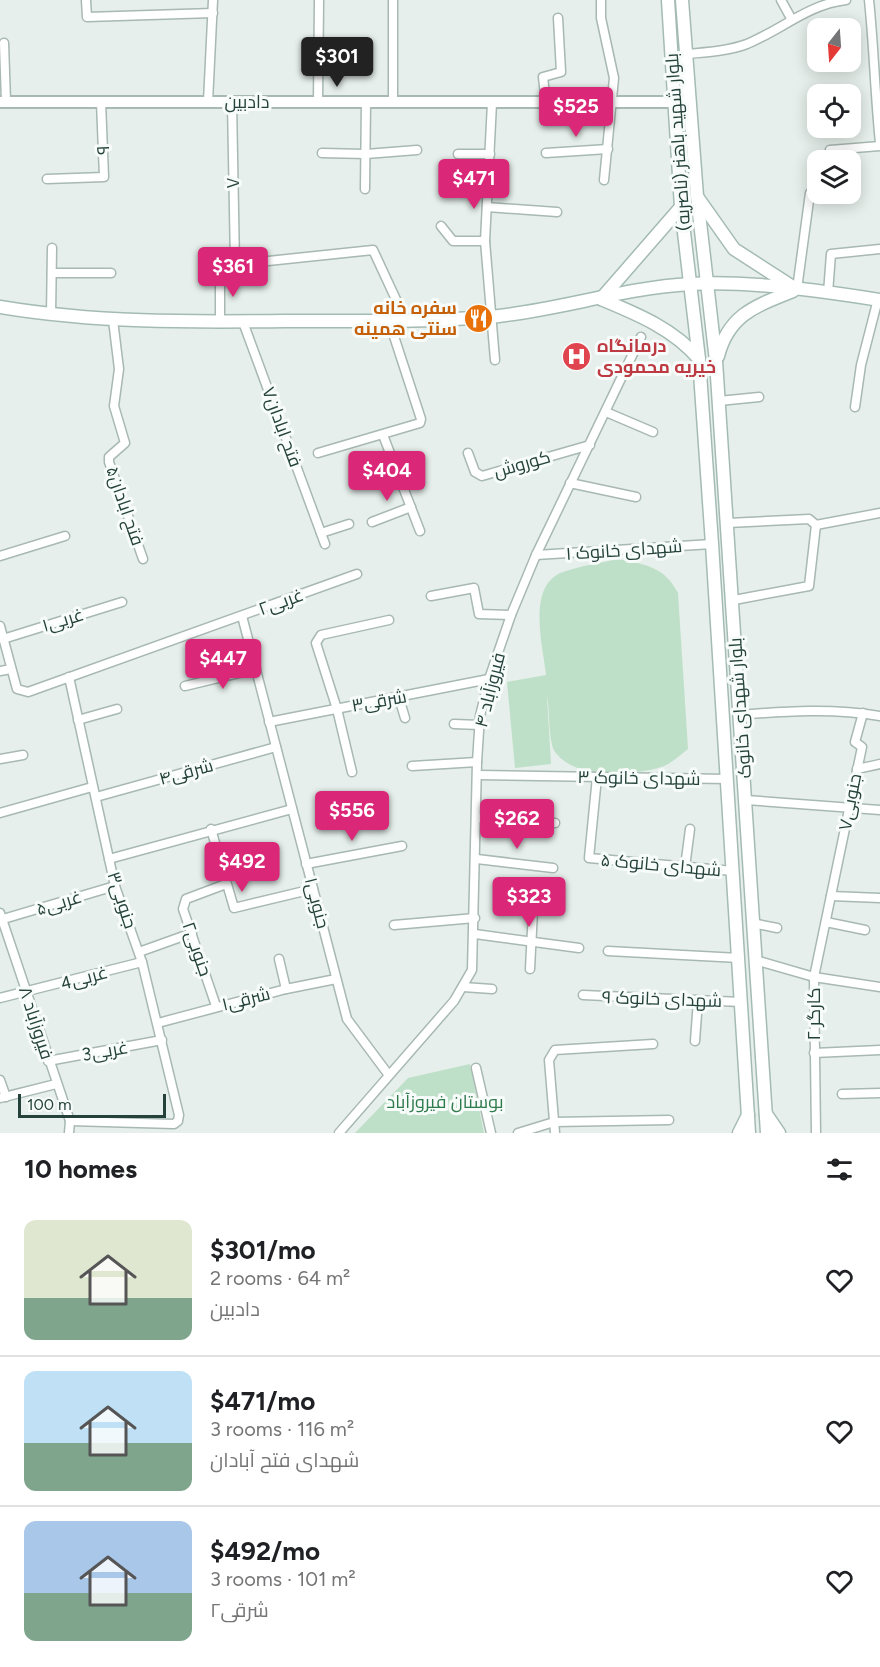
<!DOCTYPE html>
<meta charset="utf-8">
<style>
:root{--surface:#fff;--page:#f2f2f2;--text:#202124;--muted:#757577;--line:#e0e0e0;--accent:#db2777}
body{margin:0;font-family:Figtree,Cairo,sans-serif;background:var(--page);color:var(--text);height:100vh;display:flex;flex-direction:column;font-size:22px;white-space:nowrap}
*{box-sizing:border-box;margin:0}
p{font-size:20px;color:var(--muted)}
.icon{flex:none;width:33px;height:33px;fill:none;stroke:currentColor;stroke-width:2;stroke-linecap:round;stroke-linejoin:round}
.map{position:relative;height:1133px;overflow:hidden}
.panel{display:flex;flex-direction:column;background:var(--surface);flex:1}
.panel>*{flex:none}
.needle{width:39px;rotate:197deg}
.buttons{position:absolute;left:807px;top:18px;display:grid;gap:12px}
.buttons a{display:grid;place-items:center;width:54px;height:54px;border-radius:12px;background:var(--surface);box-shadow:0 3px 15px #0003;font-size:30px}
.scale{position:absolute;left:18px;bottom:15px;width:148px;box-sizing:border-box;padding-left:6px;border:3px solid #24423a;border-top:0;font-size:16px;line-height:21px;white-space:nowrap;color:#24423a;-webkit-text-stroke:4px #f7fbf9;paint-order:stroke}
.price{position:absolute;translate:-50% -51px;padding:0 14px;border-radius:6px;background:var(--accent);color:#fff;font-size:20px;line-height:39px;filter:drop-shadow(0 2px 3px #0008)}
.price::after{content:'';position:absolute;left:50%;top:36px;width:18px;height:14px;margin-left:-9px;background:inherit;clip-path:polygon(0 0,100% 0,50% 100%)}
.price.on{background:#222;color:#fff}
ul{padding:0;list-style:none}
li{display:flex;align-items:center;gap:18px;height:150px;padding:0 24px}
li+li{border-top:2px solid var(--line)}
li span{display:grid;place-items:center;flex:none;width:168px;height:120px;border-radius:12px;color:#555}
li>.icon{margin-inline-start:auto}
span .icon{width:72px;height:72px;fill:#fffc;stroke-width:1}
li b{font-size:26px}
h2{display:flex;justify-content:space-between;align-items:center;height:72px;padding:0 24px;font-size:26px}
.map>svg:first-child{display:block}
.green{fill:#bfe0c8}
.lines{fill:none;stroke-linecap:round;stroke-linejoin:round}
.minor-casing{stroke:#a8b8b2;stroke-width:11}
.tertiary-casing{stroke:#a8b8b2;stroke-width:14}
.secondary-casing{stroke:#a4bbb3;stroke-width:15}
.minor{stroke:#fff;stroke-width:8}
.tertiary{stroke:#fff;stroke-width:10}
.secondary{stroke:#fff;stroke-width:12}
.labels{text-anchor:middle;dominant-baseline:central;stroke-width:6;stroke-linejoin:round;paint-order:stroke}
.street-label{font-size:18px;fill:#24423a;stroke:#f7fbf9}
.food-label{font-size:18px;font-weight:bold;fill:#c56008;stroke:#f7fbf9;text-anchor:end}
.health-label{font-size:18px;font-weight:bold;fill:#be3a42;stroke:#f7fbf9;text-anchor:start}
.park-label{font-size:18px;fill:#2d7a4b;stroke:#f7fbf9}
</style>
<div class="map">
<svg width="880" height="1133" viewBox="0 0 880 1133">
<rect width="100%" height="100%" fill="#e6efeb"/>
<!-- green -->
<g class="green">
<path d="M618 559C646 565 664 566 678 593L688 749C680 755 670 765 661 767 631 776 576 780 555 752 548 742 550 709 547 696L551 764 515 768 507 682 546 675C543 646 526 585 563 572 580 566 600 563 618 559Z"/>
<path d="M470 1064 484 1133H355L408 1078Z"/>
</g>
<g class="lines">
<defs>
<g id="minor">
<path d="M86 0 87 17 213 13"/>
<path d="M393 0V102"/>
<path d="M601 0V18L614 78 604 180"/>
<path d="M781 0 792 20"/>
<path d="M869 0C874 48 875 95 880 143"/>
<path d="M4 43 6 102"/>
<path d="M687 54C707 52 728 51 747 44 781 30 809 4 846 0"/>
<path d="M208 102 213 0"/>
<path d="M232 102 235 264"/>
<path d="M318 102 319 0"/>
<path d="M492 103 485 241 495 360"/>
<path d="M546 103 543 77 561 72 558 18"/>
<path d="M322 153 366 154 417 150"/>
<path d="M546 153 608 149"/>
<path d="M458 154H490"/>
<path d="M831 160 830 150 880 146"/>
<path d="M47 179 104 177 101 102"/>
<path d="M365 189 366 102"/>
<path d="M487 207 557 212"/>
<path d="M441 226 453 241H485"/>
<path d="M52 273H111"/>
<path d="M797 289 810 193 818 189"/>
<path d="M828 293 831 254 880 249"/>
<path d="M51 315 52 248"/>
<path d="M113 320 119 369 114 406 125 443 109 457V462L143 559"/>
<path d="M220 321V266L373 250 406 321"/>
<path d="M243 322 325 544"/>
<path d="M719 401 759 397"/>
<path d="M855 407 861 365 878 299"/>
<path d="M606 412 653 432"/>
<path d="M383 435 420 531"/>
<path d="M318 453 420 423 421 419 389 321"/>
<path d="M468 453 475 472 482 476 590 445"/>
<path d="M570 483 636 497"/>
<path d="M372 522 411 507"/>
<path d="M728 523 809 519 816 525"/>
<path d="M816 525 880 513"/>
<path d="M321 533 349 524"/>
<path d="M536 555 712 544"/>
<path d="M0 556 65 536"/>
<path d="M431 596 474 588 479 614 511 615"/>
<path d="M734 600 809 586 816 525"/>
<path d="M242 616 347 1019 388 1074"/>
<path d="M0 626 17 689 28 692 357 574"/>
<path d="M3 639 122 602"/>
<path d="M0 671 11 669"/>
<path d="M69 677 115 886 142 962 179 1115 178 1121 174 1124 70 1121"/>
<path d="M185 686 256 669"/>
<path d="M399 698 405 718"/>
<path d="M739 715C787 711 833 708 880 716"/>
<path d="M78 720 117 709"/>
<path d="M269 722 489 679"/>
<path d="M454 724 480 725"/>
<path d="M0 759 23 755"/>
<path d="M412 766 477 762"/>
<path d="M857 769 880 764"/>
<path d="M352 772 337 709 316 643 321 635 389 620"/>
<path d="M478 775 728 779"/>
<path d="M597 777 589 858 733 871"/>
<path d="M96 797 276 747"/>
<path d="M746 800 880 810"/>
<path d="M0 813 92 787"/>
<path d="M477 818 555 823"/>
<path d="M211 829 234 908 313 889"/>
<path d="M109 859 292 809"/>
<path d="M477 859 553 868"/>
<path d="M306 864 402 846"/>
<path d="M685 867 690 829"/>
<path d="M831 896 880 898"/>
<path d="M0 913 70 1121 69 1133"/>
<path d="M0 920 115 886"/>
<path d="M826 922 865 930"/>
<path d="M752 923 777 928"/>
<path d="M394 925 475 918"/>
<path d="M475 934 579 948"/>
<path d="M608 951 739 958"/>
<path d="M139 952 192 933"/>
<path d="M279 959 286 989"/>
<path d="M755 960 814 977 880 987"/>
<path d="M530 969 534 891"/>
<path d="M463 987 492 989"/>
<path d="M583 995 741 1002"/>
<path d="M0 998 142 962"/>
<path d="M216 1006 183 909 186 899 226 884"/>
<path d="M158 1023 286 989 336 979"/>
<path d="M695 1041 698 1000"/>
<path d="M814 1053 880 1050"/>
<path d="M48 1061 162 1040"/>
<path d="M476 1068 491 1133"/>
<path d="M0 1080 6 1097"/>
<path d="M842 1094 880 1093"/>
<path d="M0 1098 56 1084"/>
<path d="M339 1133 454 1001 472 970 477 762 480 716 489 679 511 615 536 555 641 337"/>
<path d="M518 1133 554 1122 669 1120"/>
<path d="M555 1133 549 1060 555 1050 653 1044"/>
<path d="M816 1133 814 977 862 747 855 742 863 713"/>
</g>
<path id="tertiary" d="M0 102H674"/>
<g id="secondary">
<path d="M668 0 681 207 699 359 712 544 749 1133"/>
<path d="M682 0 697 196 716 361 767 1133"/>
<path d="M698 198 734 249 796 289"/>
<path d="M681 207 601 299C637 314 674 329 699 359"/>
<path d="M0 307C95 323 189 322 285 321 353 321 421 322 489 317 557 311 622 288 690 284 746 280 824 291 880 300"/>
<path d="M718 356C729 314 756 306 793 291"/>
<path d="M766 1114 779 1133"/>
<path d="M739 1133 748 1115"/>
</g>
</defs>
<!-- minor casing -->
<use href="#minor" class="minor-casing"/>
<!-- tertiary casing -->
<use href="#tertiary" class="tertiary-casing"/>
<!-- secondary casing -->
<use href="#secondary" class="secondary-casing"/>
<!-- minor -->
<use href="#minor" class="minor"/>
<!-- tertiary -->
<use href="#tertiary" class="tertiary"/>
<!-- secondary -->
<use href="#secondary" class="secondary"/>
</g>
<!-- icons -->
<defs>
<symbol id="restaurant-disc" viewBox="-11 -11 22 22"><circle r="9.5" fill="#e8710a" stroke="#f7fbf9"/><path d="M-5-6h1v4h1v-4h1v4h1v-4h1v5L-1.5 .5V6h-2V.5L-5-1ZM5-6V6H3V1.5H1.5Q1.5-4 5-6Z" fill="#fff"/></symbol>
<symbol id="hospital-disc" viewBox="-11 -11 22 22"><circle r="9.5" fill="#e0444e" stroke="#f7fbf9"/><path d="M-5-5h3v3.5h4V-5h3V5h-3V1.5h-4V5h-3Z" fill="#fff"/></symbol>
</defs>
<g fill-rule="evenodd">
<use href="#restaurant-disc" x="462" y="302" width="33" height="33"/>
<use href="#hospital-disc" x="560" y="340" width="33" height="33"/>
</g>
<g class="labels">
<!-- street labels -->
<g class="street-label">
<text x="247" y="102">دادبین</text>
<text transform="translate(678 142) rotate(-94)">بلوار شهید باهنر (ناصریه)</text>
<text transform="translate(103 150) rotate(-92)">۹</text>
<text transform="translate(233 183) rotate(-91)">۷</text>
<text transform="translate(282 427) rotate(70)">فتح ابادان۷</text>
<text transform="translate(522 464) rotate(-16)">کوروش</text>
<text transform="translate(125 506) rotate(71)">فتح ابادان۵</text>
<text transform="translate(624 550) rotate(-4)">شهدای خانوک ۱</text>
<text transform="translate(281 602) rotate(-20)">غربی۲</text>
<text transform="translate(63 620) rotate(-17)">غربی۱</text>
<text transform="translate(490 690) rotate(-76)">فیروزآباد ۴</text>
<text transform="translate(379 701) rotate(-10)">شرقی۳</text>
<text transform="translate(740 708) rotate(-94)">بلوار شهدای خانوک</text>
<text transform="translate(186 772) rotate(-15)">شرقی۴</text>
<text transform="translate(639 778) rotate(1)">شهدای خانوک ۳</text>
<text transform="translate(850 802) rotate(-79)">جنوبی۷</text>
<text transform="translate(661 865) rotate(5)">شهدای خانوک ۵</text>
<text transform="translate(122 900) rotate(72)">جنوبی۳</text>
<text transform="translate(59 903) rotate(-17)">غربی۵</text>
<text transform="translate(317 903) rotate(75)">جنوبی۱</text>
<text transform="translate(197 949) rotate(71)">جنوبی۲</text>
<text transform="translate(84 978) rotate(-15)">غربی4</text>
<text transform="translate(246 999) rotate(-14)">شرقی۱</text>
<text transform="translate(662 999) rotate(2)">شهدای خانوک ۹</text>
<text transform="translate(814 1014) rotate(-90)">کارگر ۲</text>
<text transform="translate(36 1023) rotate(72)">فیروزآباد ۸</text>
<text transform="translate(105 1051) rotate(-10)">غربی3</text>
</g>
<!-- food labels -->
<g class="food-label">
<text x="457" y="308">سفره خانه<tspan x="457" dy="21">سنتی همینه</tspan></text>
</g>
<!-- health labels -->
<g class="health-label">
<text x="597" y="346">درمانگاه<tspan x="597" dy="21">خیریه محمودی</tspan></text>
</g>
<!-- park labels -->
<g class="park-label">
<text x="445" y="1102">بوستان فیروزآباد</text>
</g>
</g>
</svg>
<div class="buttons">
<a><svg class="needle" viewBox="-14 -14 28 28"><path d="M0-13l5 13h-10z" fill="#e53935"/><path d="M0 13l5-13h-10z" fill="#757577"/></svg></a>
<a><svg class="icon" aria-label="locate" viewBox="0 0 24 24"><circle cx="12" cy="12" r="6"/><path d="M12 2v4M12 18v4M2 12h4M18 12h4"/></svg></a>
<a><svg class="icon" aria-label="layers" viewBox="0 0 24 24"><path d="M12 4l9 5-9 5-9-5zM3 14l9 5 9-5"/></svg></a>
</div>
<div class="scale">100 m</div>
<b class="price on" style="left:337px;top:88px">$301</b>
<b class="price" style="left:576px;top:138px">$525</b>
<b class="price" style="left:474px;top:210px">$471</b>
<b class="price" style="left:233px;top:298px">$361</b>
<b class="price" style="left:387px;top:502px">$404</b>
<b class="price" style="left:223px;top:690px">$447</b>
<b class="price" style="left:352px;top:842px">$556</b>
<b class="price" style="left:517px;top:850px">$262</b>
<b class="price" style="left:242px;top:893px">$492</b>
<b class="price" style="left:529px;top:928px">$323</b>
</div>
<section class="panel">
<h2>10 homes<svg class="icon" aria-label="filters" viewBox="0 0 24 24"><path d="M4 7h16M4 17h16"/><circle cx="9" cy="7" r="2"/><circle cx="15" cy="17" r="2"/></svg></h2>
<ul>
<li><span style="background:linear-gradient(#dfe7d0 65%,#7fa58c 0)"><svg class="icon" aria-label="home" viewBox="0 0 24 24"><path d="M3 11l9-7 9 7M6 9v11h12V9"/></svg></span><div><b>$301/mo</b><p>2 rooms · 64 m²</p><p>دادبین</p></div><svg class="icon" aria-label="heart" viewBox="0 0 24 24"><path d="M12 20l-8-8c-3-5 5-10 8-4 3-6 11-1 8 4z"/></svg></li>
<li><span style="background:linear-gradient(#bfe0f5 60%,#7fa58c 0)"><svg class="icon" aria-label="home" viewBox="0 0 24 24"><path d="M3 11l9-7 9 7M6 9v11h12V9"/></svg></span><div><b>$471/mo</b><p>3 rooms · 116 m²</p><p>شهدای فتح آبادان</p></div><svg class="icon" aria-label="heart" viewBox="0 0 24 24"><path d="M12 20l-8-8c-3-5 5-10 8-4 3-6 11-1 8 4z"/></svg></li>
<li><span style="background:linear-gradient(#a9c7e8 60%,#7fa58c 0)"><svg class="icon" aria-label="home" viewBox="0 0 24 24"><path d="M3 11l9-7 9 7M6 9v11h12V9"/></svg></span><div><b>$492/mo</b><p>3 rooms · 101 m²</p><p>شرقی۲</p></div><svg class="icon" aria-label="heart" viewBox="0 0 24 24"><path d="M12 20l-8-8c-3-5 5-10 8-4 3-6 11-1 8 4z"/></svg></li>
</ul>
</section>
